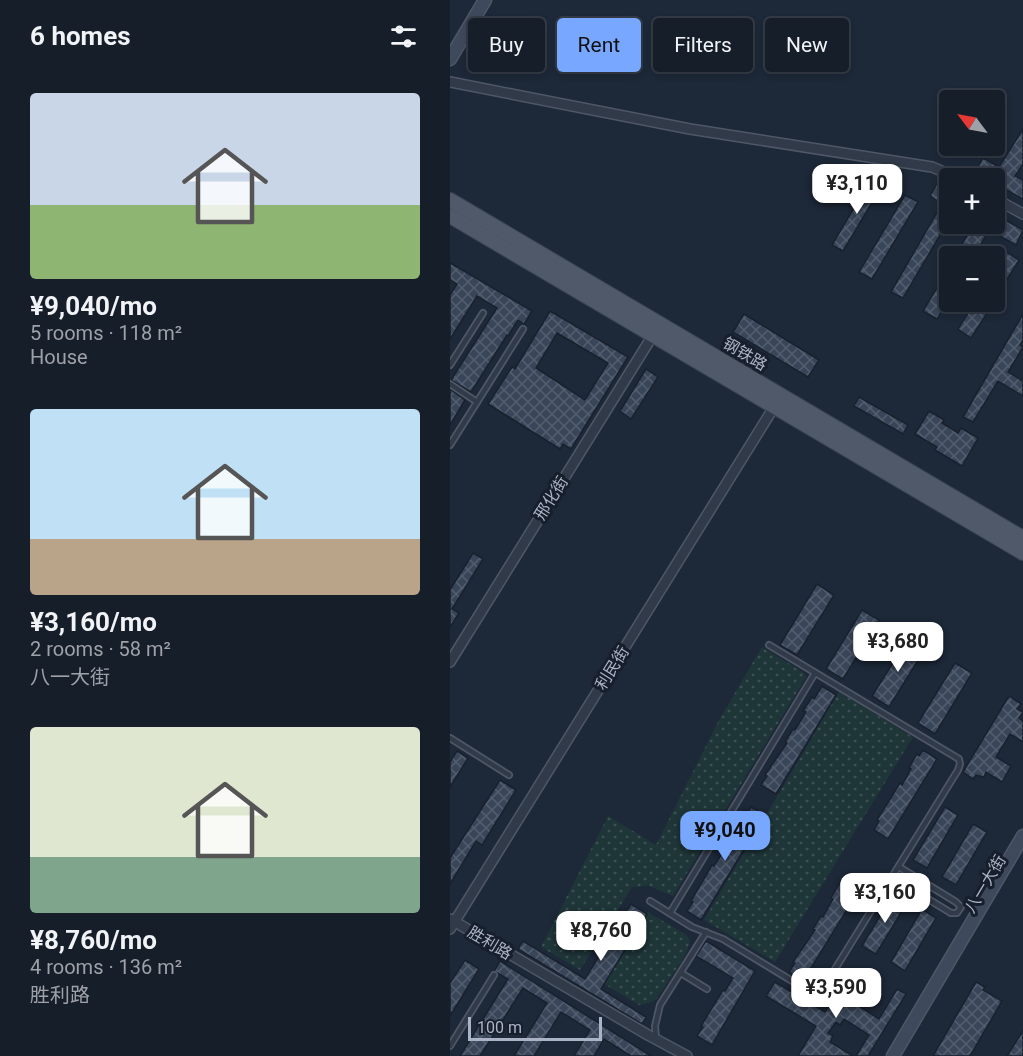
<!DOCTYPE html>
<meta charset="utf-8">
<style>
:root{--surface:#161e2a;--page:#232b36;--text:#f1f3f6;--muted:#9ea2a8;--line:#353c47;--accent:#77a7ff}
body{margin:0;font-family:Roboto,"Noto Sans SC",sans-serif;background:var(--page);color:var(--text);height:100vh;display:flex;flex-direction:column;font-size:22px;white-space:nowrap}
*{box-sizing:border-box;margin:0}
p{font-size:20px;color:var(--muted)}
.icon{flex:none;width:33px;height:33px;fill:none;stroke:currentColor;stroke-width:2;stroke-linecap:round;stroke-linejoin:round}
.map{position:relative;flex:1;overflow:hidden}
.drawer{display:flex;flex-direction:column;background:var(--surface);width:450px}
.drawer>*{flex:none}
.top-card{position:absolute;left:18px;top:18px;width:465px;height:54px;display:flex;gap:12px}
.needle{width:39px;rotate:302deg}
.fabs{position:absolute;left:489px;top:90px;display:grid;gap:12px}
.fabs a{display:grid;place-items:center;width:66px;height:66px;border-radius:6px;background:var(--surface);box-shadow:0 3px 9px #0003,0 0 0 2px var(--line);font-size:30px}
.scale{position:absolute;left:18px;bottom:15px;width:134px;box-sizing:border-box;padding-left:6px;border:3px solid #abb4c6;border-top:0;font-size:16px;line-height:21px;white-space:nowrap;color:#abb4c6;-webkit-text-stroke:4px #171f2d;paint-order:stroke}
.price{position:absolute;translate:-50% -51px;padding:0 14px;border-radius:12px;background:#fff;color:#222;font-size:20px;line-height:39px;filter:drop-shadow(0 2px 3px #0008)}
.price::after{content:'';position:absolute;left:50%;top:36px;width:18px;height:14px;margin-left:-9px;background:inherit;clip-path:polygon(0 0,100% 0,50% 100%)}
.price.active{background:var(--accent);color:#111}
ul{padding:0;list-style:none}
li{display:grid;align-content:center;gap:12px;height:318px;padding:0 30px}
li span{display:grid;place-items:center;height:186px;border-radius:6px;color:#555}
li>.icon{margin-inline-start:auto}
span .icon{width:108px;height:108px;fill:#fffc;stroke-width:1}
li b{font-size:26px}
h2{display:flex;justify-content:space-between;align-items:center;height:72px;padding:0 30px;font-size:26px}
.pill{padding:0 21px;border-radius:6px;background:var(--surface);box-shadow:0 3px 9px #0003,0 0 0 2px var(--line);font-size:21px;line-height:54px}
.pill.active{background:var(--accent);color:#111}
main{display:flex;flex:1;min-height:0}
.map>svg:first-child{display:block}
.green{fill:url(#green-dots)}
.building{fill:url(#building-cross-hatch);stroke:#19212f;stroke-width:1.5;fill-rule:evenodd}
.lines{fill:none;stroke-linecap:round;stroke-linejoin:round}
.lane-casing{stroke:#4f5767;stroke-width:8}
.street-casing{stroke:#4f5767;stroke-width:12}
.secondary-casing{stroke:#4f5767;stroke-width:15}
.primary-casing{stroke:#3b4352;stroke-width:16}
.lane{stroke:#313a49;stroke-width:4.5}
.street{stroke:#313a49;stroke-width:9}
.secondary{stroke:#3f495c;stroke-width:12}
.primary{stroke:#4f5969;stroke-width:14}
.labels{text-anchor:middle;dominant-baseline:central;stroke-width:6;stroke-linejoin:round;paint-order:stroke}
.street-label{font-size:16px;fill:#abb4c6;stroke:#171f2d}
</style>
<main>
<section class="drawer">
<h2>6 homes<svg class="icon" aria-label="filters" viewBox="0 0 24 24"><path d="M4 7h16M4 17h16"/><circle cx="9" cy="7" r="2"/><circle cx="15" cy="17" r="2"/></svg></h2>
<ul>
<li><span style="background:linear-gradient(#c9d6e8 60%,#8fb573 0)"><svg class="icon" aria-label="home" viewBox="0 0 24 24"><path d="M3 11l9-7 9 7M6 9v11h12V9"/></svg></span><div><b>¥9,040/mo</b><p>5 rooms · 118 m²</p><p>House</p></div></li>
<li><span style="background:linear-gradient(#bfe0f5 70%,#b9a48a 0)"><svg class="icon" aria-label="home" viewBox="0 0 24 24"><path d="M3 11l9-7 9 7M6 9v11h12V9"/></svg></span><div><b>¥3,160/mo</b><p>2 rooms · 58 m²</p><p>八一大街</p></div></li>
<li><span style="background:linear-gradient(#dfe7d0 70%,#7fa58c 0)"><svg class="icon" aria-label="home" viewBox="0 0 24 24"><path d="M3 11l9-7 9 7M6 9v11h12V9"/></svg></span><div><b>¥8,760/mo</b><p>4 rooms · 136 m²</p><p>胜利路</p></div></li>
</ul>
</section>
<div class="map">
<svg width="573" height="1056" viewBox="0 0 573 1056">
<defs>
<pattern id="green-dots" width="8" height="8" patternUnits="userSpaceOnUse" patternTransform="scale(1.5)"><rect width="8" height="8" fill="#1f3639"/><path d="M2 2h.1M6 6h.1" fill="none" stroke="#3d5154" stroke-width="1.8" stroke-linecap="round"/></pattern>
<pattern id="building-cross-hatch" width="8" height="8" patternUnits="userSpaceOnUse" patternTransform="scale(1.5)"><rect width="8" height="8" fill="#394659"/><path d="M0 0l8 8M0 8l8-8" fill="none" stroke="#535e6f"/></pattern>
</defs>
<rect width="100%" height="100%" fill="#1d2838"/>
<!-- green -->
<g class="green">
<path d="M312 647 353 672 356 677 223 896 199 886 182 887 130 970 91 947 158 816 206 845 269 720Z"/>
<path d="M389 692 463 737 325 962 254 920Z"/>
<path d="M198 912 238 936 240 941 236 954 208 997 203 1002 189 1005 154 984Z"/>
</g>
<!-- building -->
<g class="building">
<path d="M573 129V164L565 176 573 180V199L544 183V178H537L525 172 533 158 549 167Z"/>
<path d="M421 179 432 186 393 251 382 245Z"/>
<path d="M488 182 500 189V218L453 298 441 292 492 204 480 196Z"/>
<path d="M455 195 468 202 422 279 409 272Z"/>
<path d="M544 214 573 230 566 245 539 230 524 256H505L524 224H544Z"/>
<path d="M555 251 569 260 544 300V269Z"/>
<path d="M0 263 82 311 74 324 68 320 58 336 57 335 21 392 1 380 47 308 27 296 0 339V295L7 284 0 280Z"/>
<path d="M500 266V298L487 319 473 311Z"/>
<path d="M525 302H544L521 338 508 329Z"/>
<path d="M100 311 178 357 121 449 113 444 110 449 38 404 62 367 65 369ZM107 333 158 363 135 400 86 368Z"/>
<path d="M294 314 369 360 358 377 283 332Z"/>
<path d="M573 314V340L570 345 573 347 558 372 573 381V396L548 381 523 422 513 417Z"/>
<path d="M196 369 208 377 181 419 170 411Z"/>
<path d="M0 389 15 400 0 425Z"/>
<path d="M409 397 458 425 453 434 404 406Z"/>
<path d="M479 411 494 420 492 423 508 433 511 428 528 438 512 466 485 450 487 447 465 434Z"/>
<path d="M23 553 33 559 2 609 9 613 0 627V590Z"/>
<path d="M367 584 384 595 347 655 330 645Z"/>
<path d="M412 610 429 620 393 679 376 669Z"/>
<path d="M458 639 475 649 439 707 422 696Z"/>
<path d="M505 663 522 673 485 734 468 723Z"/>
<path d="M372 686 386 695 326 794 311 785 317 776 315 775 337 743 335 742 343 729 345 730 356 712 353 711 362 697 364 699Z"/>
<path d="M559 696 571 704 567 709 573 712 569 718 573 721V742L560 734 546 757 561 766 552 782 536 772 534 777 526 775 523 779 513 772Z"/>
<path d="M473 750 487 759 438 839 424 830 429 821 427 820 450 783 452 785 461 769 459 768 467 754 469 756Z"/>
<path d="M7 751 18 758 0 787V762Z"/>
<path d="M50 780 66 790 32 845 26 841 0 884V858Z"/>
<path d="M301 807 315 815 251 920 237 911 243 902 241 901 262 865 264 866 275 849 273 847 295 810 298 812Z"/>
<path d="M495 807 508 815 477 868 463 860Z"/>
<path d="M523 824 537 832 506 885 492 877Z"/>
<path d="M394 881 409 890 353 981 339 972 345 963 343 962 365 930 363 929 371 916 373 917 383 899 381 898 389 884 392 886Z"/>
<path d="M444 893 458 901 426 954 412 946Z"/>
<path d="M181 904 197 914 151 989 196 1017 192 1024 68 949 73 941 135 979Z"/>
<path d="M472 909 486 918 455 971 441 962Z"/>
<path d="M256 941 305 971 262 1045 247 1036 253 1027 251 1026 273 990 275 991 283 978 246 956Z"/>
<path d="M15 960 29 969 0 1016V983Z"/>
<path d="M50 961 201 1056H181L154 1039 144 1056H124L140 1030 111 1012 84 1056H64L97 1003 73 988 30 1056H10L58 979 44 971Z"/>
<path d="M325 982 375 1012 393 983 401 988 399 990 403 992 401 995 407 998 404 1003 429 1019 447 989 456 994 418 1056H406L419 1035 394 1019 390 1025 386 1022 378 1033 383 1036 380 1042 403 1056H348L366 1026 316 996Z"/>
<path d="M526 982 535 987 533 990 552 1001 520 1056H483Z"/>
<path d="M573 1031V1056H557Z"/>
</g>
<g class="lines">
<defs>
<g id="lane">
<path d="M0 365 33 313"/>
<path d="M0 384 27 402"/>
<path d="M0 445 73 329"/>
<path d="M0 738 59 775"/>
<path d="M442 877 501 913H507L511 907 506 902 449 867"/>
<path d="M200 901 242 927 273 939 365 995H369L508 770 510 764 509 759 319 645"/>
<path d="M220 913 365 673"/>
<path d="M231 973 257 989"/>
<path d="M206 1039 205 1026 210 1005 256 932"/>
<path d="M0 1046 44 975"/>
</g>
<g id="street">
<path d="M0 82 240 129 482 167 508 178"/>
<path d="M544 198 573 214"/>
<path d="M0 662 203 335"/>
<path d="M0 919 198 1035 237 1056"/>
<path d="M0 929 324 407"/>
</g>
<g id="secondary">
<path d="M0 59 35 0"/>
<path d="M443 1056 573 836"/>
</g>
<g id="primary">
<path d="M0 200 573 538"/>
<path d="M0 216 573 553"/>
</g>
</defs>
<!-- lane casing -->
<use href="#lane" class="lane-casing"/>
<!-- street casing -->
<use href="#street" class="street-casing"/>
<!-- secondary casing -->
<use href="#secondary" class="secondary-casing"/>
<!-- primary casing -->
<use href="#primary" class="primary-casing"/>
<!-- lane -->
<use href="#lane" class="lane"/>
<!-- street -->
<use href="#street" class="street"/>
<!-- secondary -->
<use href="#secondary" class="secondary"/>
<!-- primary -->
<use href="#primary" class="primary"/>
</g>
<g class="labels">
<!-- street labels -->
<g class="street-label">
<text transform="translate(295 354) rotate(31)">钢铁路</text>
<text transform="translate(101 498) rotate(-58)">邢化街</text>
<text transform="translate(162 668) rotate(-58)">利民街</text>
<text transform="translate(535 884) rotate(-59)">八一大街</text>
<text transform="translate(40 943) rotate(31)">胜利路</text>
</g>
</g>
</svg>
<div class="fabs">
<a><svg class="needle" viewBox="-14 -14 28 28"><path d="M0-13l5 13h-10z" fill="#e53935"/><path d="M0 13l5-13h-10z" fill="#9ea2a8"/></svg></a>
<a>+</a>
<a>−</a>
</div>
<div class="scale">100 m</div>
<b class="price" style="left:407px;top:215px">¥3,110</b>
<b class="price" style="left:448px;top:673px">¥3,680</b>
<b class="price active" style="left:275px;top:862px">¥9,040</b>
<b class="price" style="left:435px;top:924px">¥3,160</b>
<b class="price" style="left:151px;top:962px">¥8,760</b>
<b class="price" style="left:386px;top:1019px">¥3,590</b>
<div class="top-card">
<a class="pill">Buy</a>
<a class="pill active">Rent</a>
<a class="pill">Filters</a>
<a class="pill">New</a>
</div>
</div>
</main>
